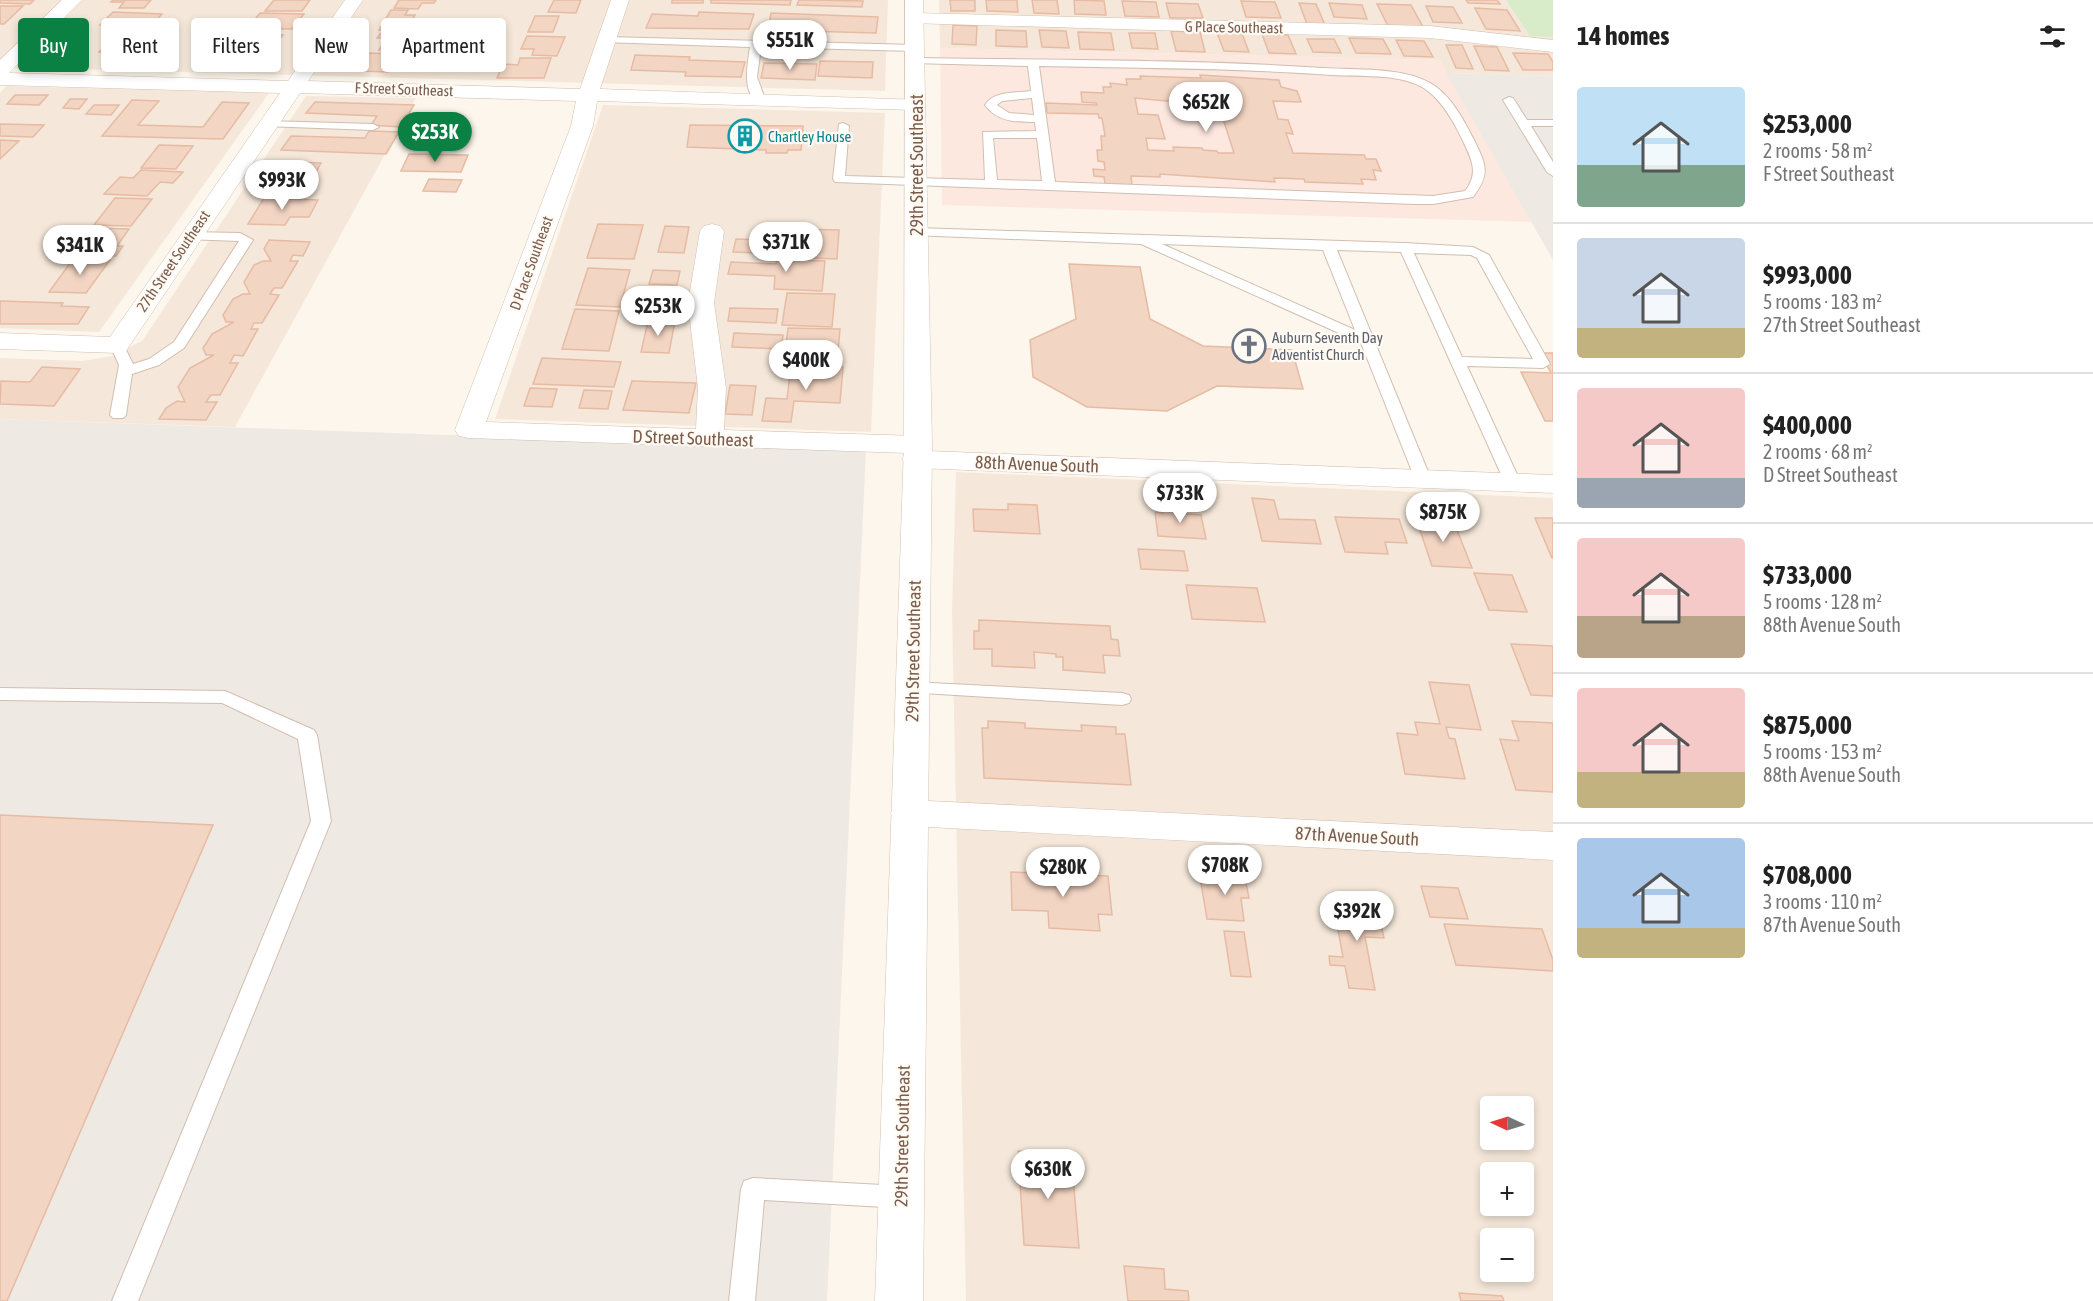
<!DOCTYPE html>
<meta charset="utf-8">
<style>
:root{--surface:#fff;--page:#f2f2f2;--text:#222;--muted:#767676;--line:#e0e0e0;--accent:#0b8043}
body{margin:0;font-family:"Asap Condensed",sans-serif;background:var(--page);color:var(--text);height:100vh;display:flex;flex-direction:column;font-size:22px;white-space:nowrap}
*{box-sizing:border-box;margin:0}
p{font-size:20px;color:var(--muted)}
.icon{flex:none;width:33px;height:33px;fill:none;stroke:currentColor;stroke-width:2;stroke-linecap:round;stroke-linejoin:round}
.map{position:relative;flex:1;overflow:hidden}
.drawer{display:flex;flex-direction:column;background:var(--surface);width:540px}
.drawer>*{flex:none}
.guide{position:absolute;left:18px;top:18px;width:570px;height:54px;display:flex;gap:12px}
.needle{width:39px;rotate:274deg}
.controls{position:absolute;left:1480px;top:1096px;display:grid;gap:12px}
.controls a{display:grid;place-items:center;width:54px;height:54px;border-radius:6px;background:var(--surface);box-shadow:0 3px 9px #0003;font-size:30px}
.price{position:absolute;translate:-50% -51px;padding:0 14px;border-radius:21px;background:#fff;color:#222;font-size:20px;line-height:39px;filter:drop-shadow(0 2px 3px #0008)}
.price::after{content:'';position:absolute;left:50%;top:36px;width:18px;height:14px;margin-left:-9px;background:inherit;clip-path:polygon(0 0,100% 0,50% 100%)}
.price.active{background:var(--accent);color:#fff}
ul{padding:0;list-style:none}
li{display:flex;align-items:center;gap:18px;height:150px;padding:0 24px}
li+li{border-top:2px solid var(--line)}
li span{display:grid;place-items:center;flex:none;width:168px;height:120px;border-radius:6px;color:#555}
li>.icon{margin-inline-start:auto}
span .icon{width:72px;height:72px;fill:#fffc;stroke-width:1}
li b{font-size:26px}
h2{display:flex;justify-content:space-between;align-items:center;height:72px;padding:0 24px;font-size:26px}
.pill{padding:0 21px;border-radius:6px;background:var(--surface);box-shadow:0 3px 9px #0003;font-size:21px;line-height:54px}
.pill.active{background:var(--accent);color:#fff}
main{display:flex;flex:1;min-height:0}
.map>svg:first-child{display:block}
.residential{fill:#f5e8da;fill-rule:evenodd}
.commercial{fill:#fde8e0}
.industrial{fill:#efe9e4}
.green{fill:#d8ecc9}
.building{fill:#f3d5c3;stroke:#e6bba3;stroke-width:1.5;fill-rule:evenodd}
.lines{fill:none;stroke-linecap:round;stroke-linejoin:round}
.lane-casing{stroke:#d1beb0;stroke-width:2}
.street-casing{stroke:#d1beb0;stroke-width:1}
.secondary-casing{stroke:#d6c0b0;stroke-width:1}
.lane{fill:#fff;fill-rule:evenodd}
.street{fill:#fff;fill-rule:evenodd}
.secondary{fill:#fff;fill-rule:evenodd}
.labels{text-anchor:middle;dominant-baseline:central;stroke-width:4.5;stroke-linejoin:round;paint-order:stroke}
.far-street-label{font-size:15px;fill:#7a5c4d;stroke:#fffaf3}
.far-culture-label{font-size:15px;fill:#0d838f;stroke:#fffaf3;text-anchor:start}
.far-worship-label{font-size:15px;fill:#5b616d;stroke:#fffaf3;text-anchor:start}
.street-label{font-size:18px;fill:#7a5c4d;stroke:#fffaf3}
</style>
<main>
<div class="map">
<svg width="1553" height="1301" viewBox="0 0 1553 1301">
<rect width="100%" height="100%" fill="#fdf6ec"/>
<!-- residential -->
<g class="residential">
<path d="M0 0H888L885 91 0 67Z"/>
<path d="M939 0H1553V76L1446 73 1440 60 940 48Z"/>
<path d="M6 86 269 93 99 332 0 328V93Z"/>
<path d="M306 96 416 98 235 427 0 419V358L82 361 112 356 142 341Z"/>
<path d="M603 105 885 113 871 432 495 419Z"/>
<path d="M956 472 1553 498V1301H966L952 613ZM1491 1107H1524V1140H1491ZM1491 1173H1524V1206H1491ZM1491 1239H1524V1272H1491Z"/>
</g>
<!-- commercial -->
<path class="commercial" d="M940 48 1440 60 1534 222 942 205Z"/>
<!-- industrial -->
<g class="industrial">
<path d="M1446 73 1553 76V260Z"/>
<path d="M0 419 866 450 827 1301H0Z"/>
</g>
<!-- green -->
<path class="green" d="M1506 0H1553V37L1530 36Z"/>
<!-- building -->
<g class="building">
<path d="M0 0H34L30 4 0 3Z"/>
<path d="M113 0H151L144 8H119L124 2H111Z"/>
<path d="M274 0H310L302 11H265Z"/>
<path d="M399 0H436L434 3H422L418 9 394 8Z"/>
<path d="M554 0H581L576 13 548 12Z"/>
<rect x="672" y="0" width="31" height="3"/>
<path d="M711 0H791L790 5 711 3Z"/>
<path d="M799 0H814L863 1 862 7 797 5Z"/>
<path d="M950 0H975V11H951Z"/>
<path d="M986 0H1017L1018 12 987 11Z"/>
<path d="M1032 0H1057L1059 14 1034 13Z"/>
<path d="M1074 0 1104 1 1106 15 1075 14Z"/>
<path d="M1466 0H1497L1500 4 1468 3Z"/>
<path d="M1122 1 1156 2 1159 17 1125 16Z"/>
<path d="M1241 1 1275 2 1281 18 1246 17Z"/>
<path d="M1166 3 1198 4 1203 18H1170Z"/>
<path d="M1299 3 1316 4 1325 25 1307 24Z"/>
<path d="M1329 3 1362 5 1367 19 1334 17Z"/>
<path d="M1377 4 1411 5 1423 27 1388 26Z"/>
<path d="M0 6H23L4 24H0Z"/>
<path d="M1426 6 1453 7 1462 23 1433 22Z"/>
<path d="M1475 8 1507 10 1520 31 1486 29Z"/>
<path d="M391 10H408L405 15H415L405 31 379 30Z"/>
<path d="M113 12 162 14 150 27 100 25Z"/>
<path d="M699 12 754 14 749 29 646 28 652 14 698 16Z"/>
<path d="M260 13 304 14 292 29 248 28Z"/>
<path d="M771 13 878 17 876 33 768 30Z"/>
<path d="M535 16H559L553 32H528Z"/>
<path d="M953 25 977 26 976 45 952 44Z"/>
<path d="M996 30 1026 31 1027 47 996 46Z"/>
<path d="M1039 30 1066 31 1069 48 1042 47Z"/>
<path d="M1171 31 1200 32 1205 52 1176 51Z"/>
<path d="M441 32H469L464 42 435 41Z"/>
<path d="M1078 32 1111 33 1114 50 1080 49Z"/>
<path d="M381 33H415L406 50H379L386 38H377Z"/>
<path d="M1129 33H1155L1158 49 1132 48Z"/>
<path d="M1217 33 1242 34 1249 52 1224 51Z"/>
<path d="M246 34 283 35 271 51 233 49Z"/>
<path d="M1262 34 1288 35 1296 54 1269 53Z"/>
<path d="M114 36H164L157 45H133L126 53 99 52Z"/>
<path d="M527 36 565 37 557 56 532 55 534 49H521Z"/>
<path d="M1349 38 1383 39 1391 54 1356 53Z"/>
<path d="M1307 39H1334L1341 53 1313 52Z"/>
<path d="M1396 40 1424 41 1433 57 1404 56Z"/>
<path d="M1446 45H1462L1473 69 1456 68Z"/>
<path d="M1474 46 1497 47 1509 71 1485 70Z"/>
<path d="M224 51 257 52 253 58H269L261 70 211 69Z"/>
<path d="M369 53 398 54 388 72 358 71Z"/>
<path d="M1513 53 1548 54 1553 62V70H1523Z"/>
<path d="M635 55 690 57 689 60 745 62 741 77 685 76 686 72 631 70Z"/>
<path d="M520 58H551L544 78H497L503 64 518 65Z"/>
<path d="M820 61 873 62 872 78 818 76Z"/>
<path d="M764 63 817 64 815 80 761 78Z"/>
<path d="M1200 75 1279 80 1281 87 1297 91 1301 102 1273 101 1278 119 1288 120 1293 134 1286 133 1293 153 1364 155 1366 159H1376L1381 171 1373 170 1376 180 1361 179 1363 184 1305 182 1304 179 1274 178 1275 182 1160 174V177L1131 176 1132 185 1105 184 1104 177 1094 176 1093 169 1105 170 1104 162 1098 161 1097 150H1102L1101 136H1105L1102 118H1099L1098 114 1047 113 1046 103 1097 105 1096 103 1082 102 1081 92 1104 93 1103 87H1111L1110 83 1127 85 1126 79H1141L1140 76 1201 78ZM1135 98 1186 103 1185 99 1217 100 1234 153H1218L1217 151 1203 150 1202 148 1173 147 1174 151 1148 150 1146 138 1165 139 1158 115 1138 114Z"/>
<path d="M15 95H48L39 105 7 104Z"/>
<path d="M70 99H87L79 109 63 108Z"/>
<path d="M132 100 159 101 138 125 203 127 222 102 249 103 223 139 102 136Z"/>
<path d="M315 102 414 105 401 127 371 125 377 116 306 113Z"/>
<path d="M94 105H119L111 115 86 114Z"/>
<path d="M0 124 44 125 33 137 0 136Z"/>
<path d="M690 125 803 126 801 150H788L787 153H766V150L687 147Z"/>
<path d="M369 131 399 132 386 154 281 150 291 136 365 138Z"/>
<path d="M0 140 19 141 0 159Z"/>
<path d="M159 145 193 146 176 169 141 168Z"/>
<path d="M409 154 468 155 461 172 401 171Z"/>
<path d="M288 162 321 163 305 191 271 190Z"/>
<path d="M141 170 183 172 173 183 160 182 147 196 104 194 120 177 133 178Z"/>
<path d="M429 179 462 180 456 192 423 191Z"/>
<path d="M115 198 152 199 131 226 94 225Z"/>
<path d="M264 198 318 200 309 217H290L285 225 248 224Z"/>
<path d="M598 224 643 225 634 259 587 258Z"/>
<path d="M665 226 689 227 684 253 658 252Z"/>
<path d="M94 228 129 229 117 246H123L116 256 60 253 71 239 85 240Z"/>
<path d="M789 229 839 230 837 259 783 257V254L733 252 736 239 786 241Z"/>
<path d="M269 240 310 242 303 256 293 255 290 261H298L282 288H274L270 294 279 295 262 323H254L251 329H258L243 356 234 355 230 363H238L220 395H211L206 402H217L206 420 159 419 166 408 177 401 185 402 178 387 190 368 214 355H206L203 348 212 334 234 322H226L223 315 233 299 243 294H250L244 282 254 265 263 261H271L264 249Z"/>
<path d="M73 259 110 260 86 293 49 292Z"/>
<path d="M777 259 825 261 822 291 774 289 775 276 728 274 731 262 776 264Z"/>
<path d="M1069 264 1140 267 1150 319 1203 346 1292 350 1303 389 1217 386 1167 411 1087 407 1033 377 1030 340 1076 319Z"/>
<path d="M588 268 630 270 620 307 576 305Z"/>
<path d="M653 270 680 271 677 285 649 284Z"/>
<path d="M649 290 675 291 671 306 644 305Z"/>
<path d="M787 293 835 294 832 327 782 325Z"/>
<path d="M0 301 63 303 61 306 89 307 78 324H0Z"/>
<path d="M730 308 778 309 776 323 728 321Z"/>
<path d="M575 309 619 311 609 351 562 349Z"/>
<path d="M648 321H675L669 353 641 352Z"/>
<path d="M788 328 840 329 837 364 784 362Z"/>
<path d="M734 333 783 335 781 349 732 347Z"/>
<path d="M1540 353H1553V421H1545L1521 372 1551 373Z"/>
<path d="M542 358 621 362 614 387 533 384Z"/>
<path d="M791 365 843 367 840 403 794 401 791 422 762 421 766 398 787 399Z"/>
<path d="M42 367 80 369 54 406 0 404 1 381 30 382Z"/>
<path d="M632 381 696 383 689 413 623 410Z"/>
<path d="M730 385 756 386 752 415 725 414Z"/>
<path d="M530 388 557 389 552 407 524 406Z"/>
<path d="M584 390 612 391 608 409 579 408Z"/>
<path d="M1252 498 1274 500 1279 519 1315 520 1321 544 1262 541Z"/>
<path d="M1008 504 1037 505 1040 534 974 531 973 509 1008 510Z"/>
<path d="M1162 508 1185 509 1186 514 1201 515 1206 539 1158 536 1155 512 1163 513Z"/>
<path d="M1335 517 1399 519 1407 543 1385 542 1388 554 1345 552Z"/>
<path d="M1416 518 1453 520 1472 568 1432 566Z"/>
<path d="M1535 518H1553V558H1552Z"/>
<path d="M1138 549 1184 551 1188 571 1141 569Z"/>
<path d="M1474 573 1512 575 1527 612 1489 610Z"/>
<path d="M1186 585 1257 588 1265 622 1192 619Z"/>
<path d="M979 620 1110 626 1111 639 1118 640 1120 656 1103 655 1105 673 1063 670V657H1056V654L1034 652 1035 668 992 666V649H974V631H979Z"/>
<path d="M1511 644 1553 646V696L1531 695Z"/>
<path d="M1429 682 1469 685 1481 730 1446 727 1449 738 1455 739 1465 779 1405 774 1397 733 1418 735 1415 722 1440 724Z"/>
<path d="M988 721 1025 723V728L1082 731 1081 725 1116 727V734H1125L1131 785 984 778 982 728H988Z"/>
<path d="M1512 721 1553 723V792L1516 790 1500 739 1519 741Z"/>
<path d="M0 815 213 825 7 1301H0Z"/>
<path d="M1211 871 1244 873 1249 898H1241L1244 921 1207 919 1201 883H1213Z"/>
<path d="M1011 872 1108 876 1112 915 1098 914 1100 931 1049 928 1048 911 1012 910Z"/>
<path d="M1421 886 1458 888 1468 919 1430 917Z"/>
<path d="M1333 903 1377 906 1384 938 1365 937 1375 990 1349 988 1345 966 1330 965 1329 956 1343 957Z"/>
<path d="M1444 924 1542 929 1553 960V971L1456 965Z"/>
<path d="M1224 931 1244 932 1251 977 1231 976Z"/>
<path d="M1018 1151 1071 1153 1079 1248 1024 1245Z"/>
<path d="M1124 1266 1164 1269 1165 1289 1188 1291 1189 1301H1128Z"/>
<path d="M1459 1293 1502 1296 1504 1301H1461Z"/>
</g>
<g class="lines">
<defs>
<g id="lane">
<path d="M606 37 915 45 920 48 915 51 761 47 757 77 765 99 759 102C741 95 748 62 750 47L602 42V38Z"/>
<path d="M915 58C1051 60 1187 59 1323 68 1354 70 1403 67 1430 83 1450 94 1464 120 1474 140 1486 165 1491 173 1473 197L1433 204H1415L835 182 833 179 839 124 843 123 849 126 845 176 985 180 983 132 1036 131 1035 122C1016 122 997 122 985 105 993 91 1016 93 1031 91L1028 66 911 63V59ZM1039 66C1136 68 1234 68 1332 75 1360 77 1396 73 1422 87 1441 98 1454 122 1463 141 1472 160 1479 173 1465 191L1433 196 1055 182ZM1032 98 1034 115 1009 113 997 105 1002 101ZM993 138H1037L1042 181 997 180Z"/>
<path d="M1509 97 1513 98 1527 120H1553V126H1531L1553 162V176L1547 172 1503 100Z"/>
<path d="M267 121 373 124 379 127 373 130 263 126V122Z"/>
<path d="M916 228 1405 243 1473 247 1489 255 1550 364 1543 368 1467 366 1521 483 1513 488 1505 483 1401 252 1337 250 1431 479 1423 484 1415 479 1361 343 1141 244 911 235 910 232ZM1162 244 1323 250 1355 330ZM1414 253 1471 255 1477 258 1533 359 1462 357Z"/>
<path d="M190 232 240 233 253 240 184 348 159 365 132 374 126 415 123 418H113L110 415 119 365 110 345 112 342H122L133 364 149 359 174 342 239 241 185 239 184 236 185 233Z"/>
<path d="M912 682 1122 693 1129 695 1131 699 1129 703 1122 705 905 692 903 688 905 684Z"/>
<path d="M0 688 225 691 314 730 317 735 331 821 138 1301H112L311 821 298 739 222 703 0 700Z"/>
<path d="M753 1178 901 1186 910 1189 913 1197 910 1205 901 1208 764 1200 755 1301H729L741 1189 744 1181Z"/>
</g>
<g id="street">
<path d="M62 0H82L9 73 288 81 345 0H363L308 81 580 89 611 0H629L600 89 922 100 925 104 922 108 915 110 597 101 593 126 486 422 696 429 698 388 688 303 700 231 704 226 712 224 720 226 724 231 714 303 726 388 724 430 918 436 928 439 932 445 928 451 1553 475V493L916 468 906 465 902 459 906 453 469 438 459 436 455 430 571 126 576 101 300 93 126 351 117 353 0 349V333L110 337 280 93 0 85V60Z"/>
<path d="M915 13 1430 26 1553 40V52L1430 38 908 23 906 19 908 15Z"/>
<path d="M909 800 1553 832V860L909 826 896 822 891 813 896 804Z"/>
</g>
<path id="secondary" d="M905 0H923L932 445 923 1301H875L904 445Z"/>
</defs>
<!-- lane casing -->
<use href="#lane" class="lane-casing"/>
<!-- street casing -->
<use href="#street" class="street-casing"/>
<!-- secondary casing -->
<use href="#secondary" class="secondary-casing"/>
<!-- lane -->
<use href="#lane" class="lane"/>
<!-- street -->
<use href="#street" class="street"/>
<!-- secondary -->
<use href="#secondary" class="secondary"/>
</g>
<!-- icons -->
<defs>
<symbol id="building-ring" viewBox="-11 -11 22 22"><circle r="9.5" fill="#fffaf3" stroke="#0f9aa8" stroke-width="1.5"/><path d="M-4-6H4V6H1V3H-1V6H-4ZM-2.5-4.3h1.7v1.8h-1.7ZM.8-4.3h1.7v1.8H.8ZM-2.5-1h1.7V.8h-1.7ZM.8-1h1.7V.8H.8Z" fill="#0f9aa8"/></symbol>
<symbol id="church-ring" viewBox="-11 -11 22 22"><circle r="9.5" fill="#fffaf3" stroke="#6b7280" stroke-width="1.5"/><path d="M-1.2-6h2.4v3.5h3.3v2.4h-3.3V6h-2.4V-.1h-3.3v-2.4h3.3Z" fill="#6b7280"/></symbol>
</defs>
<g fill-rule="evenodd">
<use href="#building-ring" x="726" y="117" width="38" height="38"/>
<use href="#church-ring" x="1230" y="327" width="38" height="38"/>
</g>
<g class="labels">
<!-- far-street labels -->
<g class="far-street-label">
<text transform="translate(1234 27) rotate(1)">G Place Southeast</text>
<text transform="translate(404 89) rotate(2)">F Street Southeast</text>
<text transform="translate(173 261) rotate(-56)">27th Street Southeast</text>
<text transform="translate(531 263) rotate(-70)">D Place Southeast</text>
</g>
<!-- far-culture labels -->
<g class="far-culture-label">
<text x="768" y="136">Chartley House</text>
</g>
<!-- far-worship labels -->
<g class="far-worship-label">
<text x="1272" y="337">Auburn Seventh Day<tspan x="1272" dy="17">Adventist Church</tspan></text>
</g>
<!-- street labels -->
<g class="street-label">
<text transform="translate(916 165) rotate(-90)">29th Street Southeast</text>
<text transform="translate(693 438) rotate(2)">D Street Southeast</text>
<text transform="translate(1037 464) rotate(2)">88th Avenue South</text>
<text transform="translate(913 651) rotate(-89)">29th Street Southeast</text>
<text transform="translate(1357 836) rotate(3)">87th Avenue South</text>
<text transform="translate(902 1136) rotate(-89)">29th Street Southeast</text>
</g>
</g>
</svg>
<div class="controls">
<a><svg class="needle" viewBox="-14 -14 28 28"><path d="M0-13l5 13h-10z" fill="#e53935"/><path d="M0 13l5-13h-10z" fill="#767676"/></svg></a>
<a>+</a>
<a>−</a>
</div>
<b class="price" style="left:790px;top:71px">$551K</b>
<b class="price" style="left:1206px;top:133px">$652K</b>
<b class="price active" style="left:435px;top:163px">$253K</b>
<b class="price" style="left:282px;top:211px">$993K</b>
<b class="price" style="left:786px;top:273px">$371K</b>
<b class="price" style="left:80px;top:276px">$341K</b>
<b class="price" style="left:658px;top:337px">$253K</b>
<b class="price" style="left:806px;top:391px">$400K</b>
<b class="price" style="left:1180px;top:524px">$733K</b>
<b class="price" style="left:1443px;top:543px">$875K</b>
<b class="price" style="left:1225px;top:896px">$708K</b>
<b class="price" style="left:1063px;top:898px">$280K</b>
<b class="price" style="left:1357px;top:942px">$392K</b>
<b class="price" style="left:1048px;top:1200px">$630K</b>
<div class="guide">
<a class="pill active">Buy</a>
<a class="pill">Rent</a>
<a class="pill">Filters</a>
<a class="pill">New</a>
<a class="pill">Apartment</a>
</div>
</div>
<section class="drawer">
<h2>14 homes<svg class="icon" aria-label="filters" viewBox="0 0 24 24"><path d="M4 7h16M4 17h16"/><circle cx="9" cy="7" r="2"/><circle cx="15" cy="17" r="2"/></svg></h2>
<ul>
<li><span style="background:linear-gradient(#bfe0f5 65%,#7fa58c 0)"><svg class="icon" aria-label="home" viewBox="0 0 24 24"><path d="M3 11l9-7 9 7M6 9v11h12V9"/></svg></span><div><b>$253,000</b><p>2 rooms · 58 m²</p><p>F Street Southeast</p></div></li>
<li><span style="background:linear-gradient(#c9d6e8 75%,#c2b280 0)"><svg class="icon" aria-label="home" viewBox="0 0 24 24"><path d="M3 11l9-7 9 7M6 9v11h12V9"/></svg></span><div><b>$993,000</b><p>5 rooms · 183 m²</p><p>27th Street Southeast</p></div></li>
<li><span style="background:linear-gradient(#f6c9c9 75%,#9aa5b1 0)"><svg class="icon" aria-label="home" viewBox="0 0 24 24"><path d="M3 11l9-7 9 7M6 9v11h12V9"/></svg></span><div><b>$400,000</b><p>2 rooms · 68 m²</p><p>D Street Southeast</p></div></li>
<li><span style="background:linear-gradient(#f6c9c9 65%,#b9a48a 0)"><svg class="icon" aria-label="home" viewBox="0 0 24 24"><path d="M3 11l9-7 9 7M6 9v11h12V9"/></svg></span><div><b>$733,000</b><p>5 rooms · 128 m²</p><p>88th Avenue South</p></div></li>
<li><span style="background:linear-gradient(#f6c9c9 70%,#c2b280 0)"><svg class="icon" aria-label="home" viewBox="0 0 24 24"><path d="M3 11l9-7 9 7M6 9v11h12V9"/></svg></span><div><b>$875,000</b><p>5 rooms · 153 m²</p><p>88th Avenue South</p></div></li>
<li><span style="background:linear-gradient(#a9c7e8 75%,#c2b280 0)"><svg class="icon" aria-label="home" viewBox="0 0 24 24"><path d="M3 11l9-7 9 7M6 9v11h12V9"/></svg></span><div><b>$708,000</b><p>3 rooms · 110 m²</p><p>87th Avenue South</p></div></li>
</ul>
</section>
</main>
